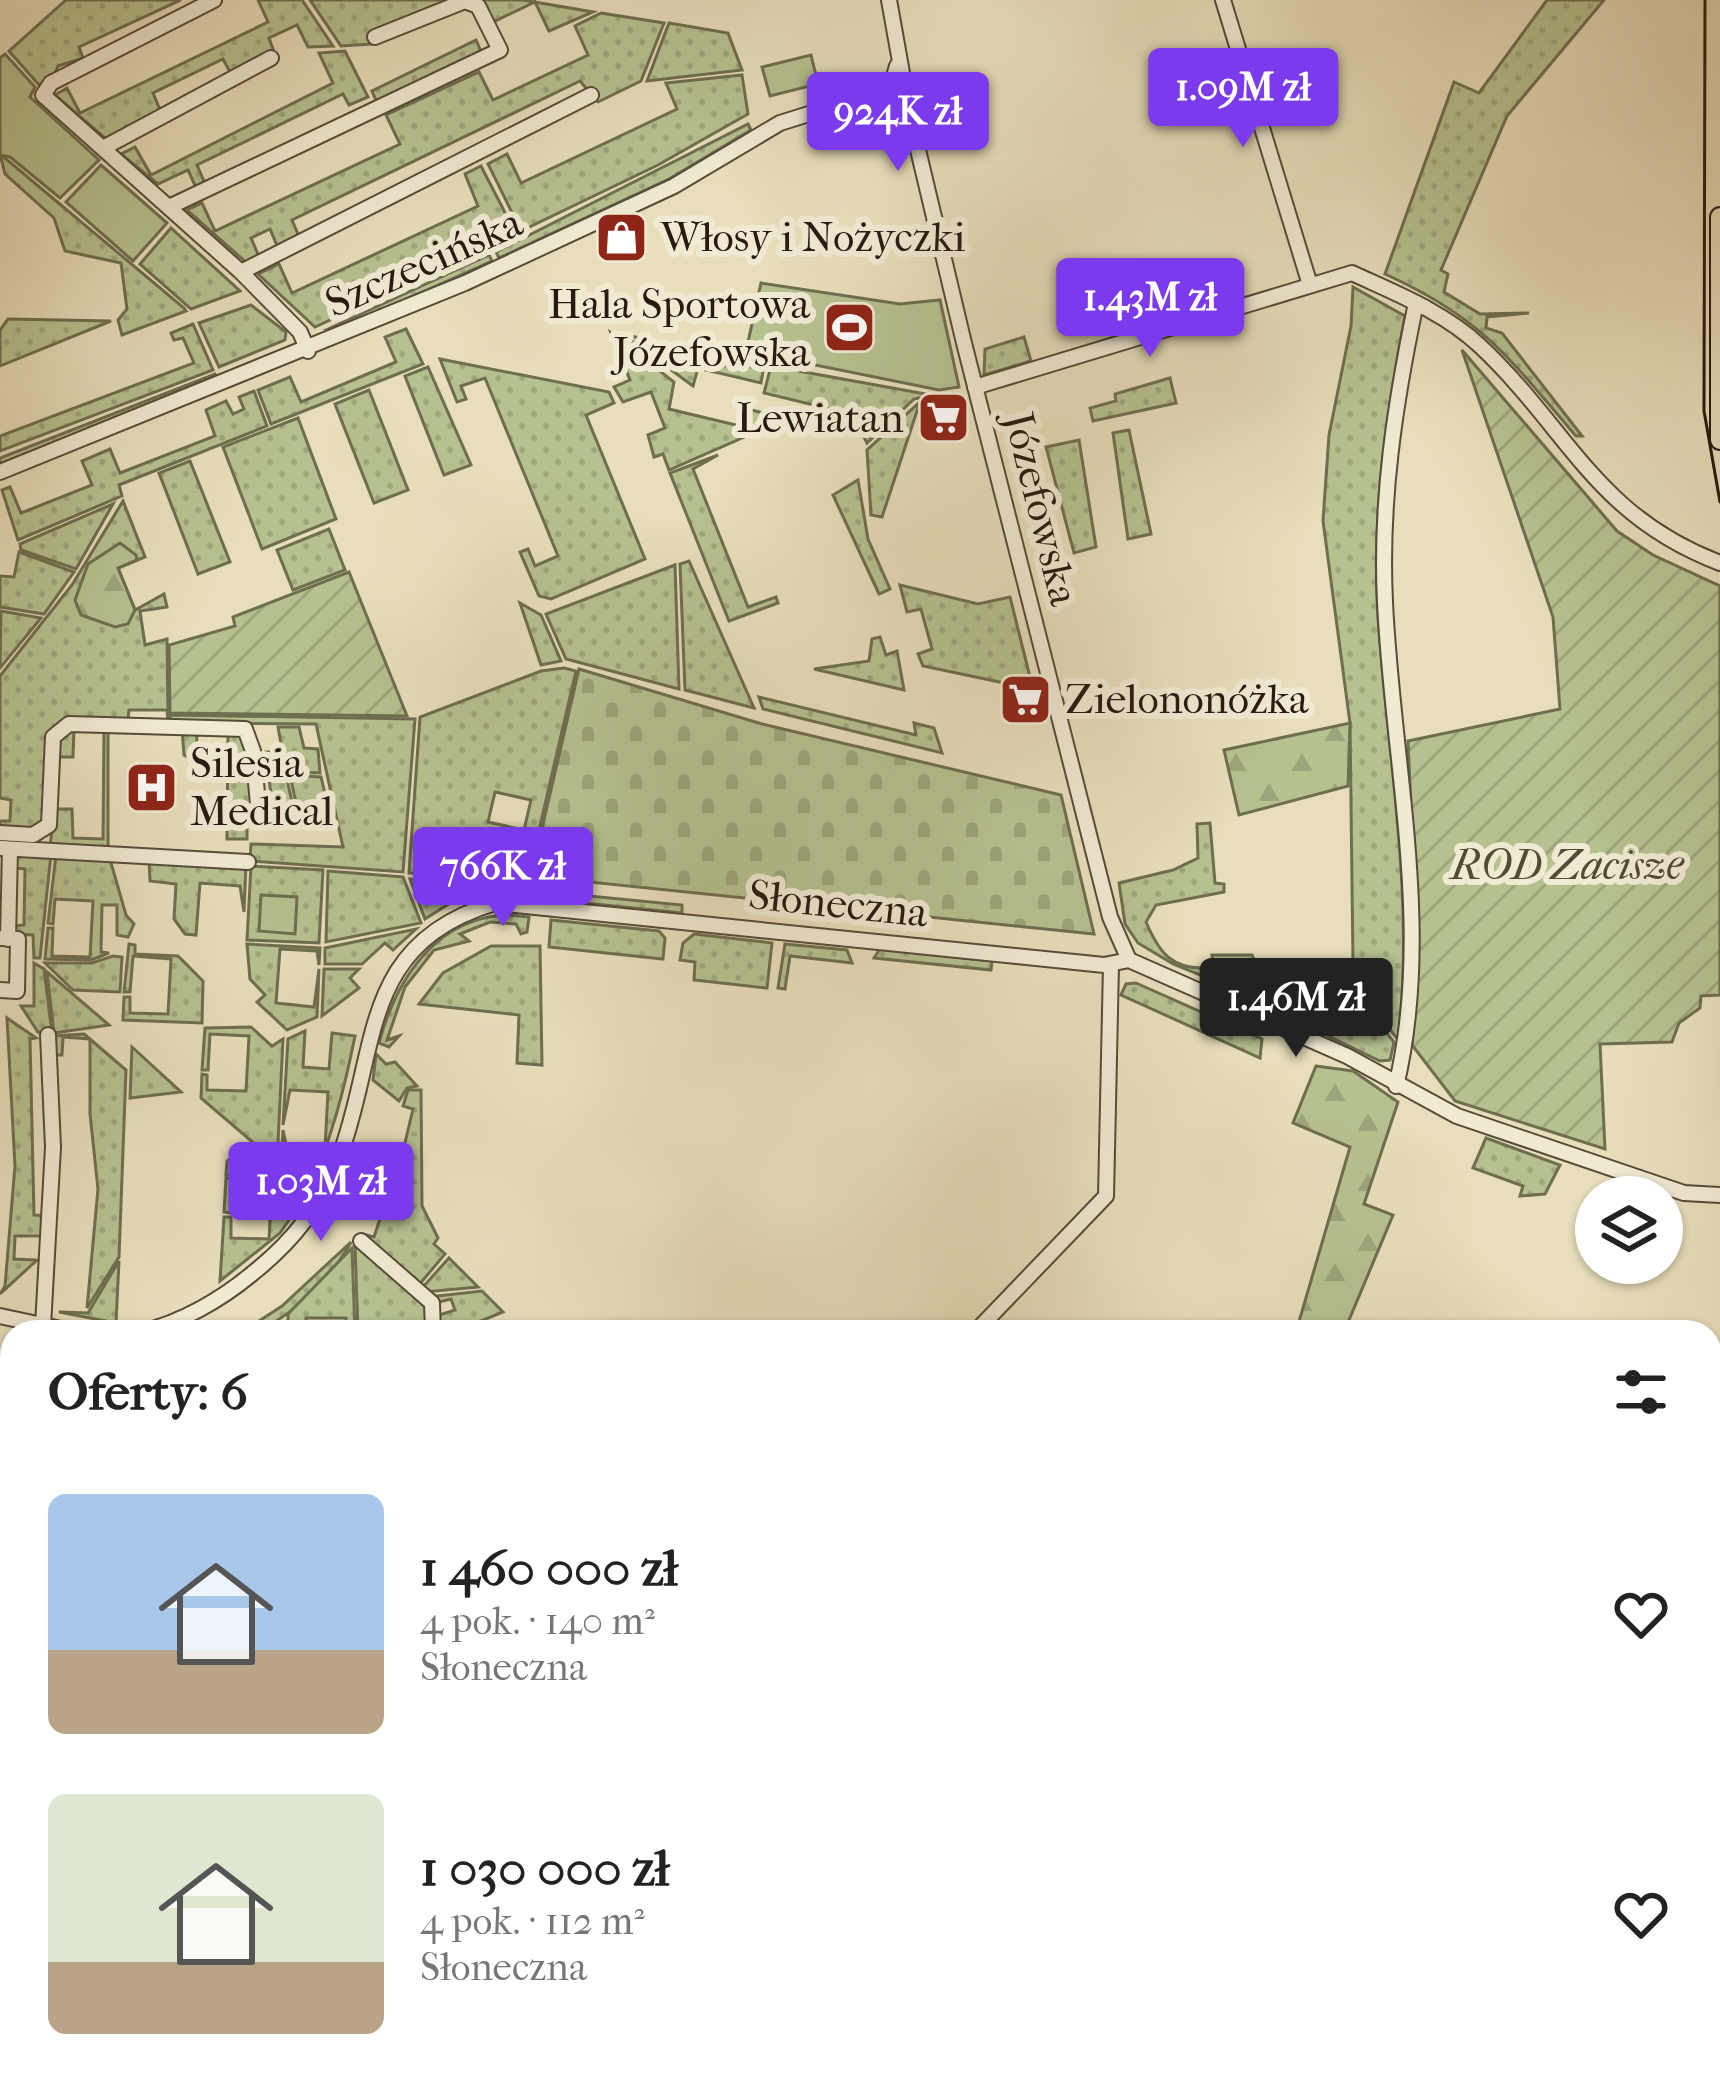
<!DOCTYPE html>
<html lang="pl">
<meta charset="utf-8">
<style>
:root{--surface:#fff;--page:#f6f6f6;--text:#222;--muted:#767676;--accent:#7c3aed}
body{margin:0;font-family:"IM FELL French Canon",serif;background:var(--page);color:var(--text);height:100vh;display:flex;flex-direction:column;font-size:45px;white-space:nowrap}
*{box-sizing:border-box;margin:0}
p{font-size:39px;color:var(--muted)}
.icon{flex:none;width:66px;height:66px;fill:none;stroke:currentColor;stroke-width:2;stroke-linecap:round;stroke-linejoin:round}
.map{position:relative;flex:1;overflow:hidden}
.drawer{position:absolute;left:0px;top:1320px;width:1722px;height:771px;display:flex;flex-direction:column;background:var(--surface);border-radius:36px 36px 0 0;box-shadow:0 3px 9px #0004}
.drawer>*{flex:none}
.buttons{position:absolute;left:1575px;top:1176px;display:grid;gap:24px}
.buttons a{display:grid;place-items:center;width:108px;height:108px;border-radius:50%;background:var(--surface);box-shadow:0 3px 9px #0004;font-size:60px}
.price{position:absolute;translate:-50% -102px;padding:0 27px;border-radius:12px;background:var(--accent);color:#fff;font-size:39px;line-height:78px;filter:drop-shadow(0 3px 6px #0008)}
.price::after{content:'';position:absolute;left:50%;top:72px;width:36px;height:27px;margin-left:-18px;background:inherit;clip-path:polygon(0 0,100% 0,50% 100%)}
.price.on{background:#222;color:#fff}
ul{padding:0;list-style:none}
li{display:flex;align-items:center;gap:36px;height:300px;padding:0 48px}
li span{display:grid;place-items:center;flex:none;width:336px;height:240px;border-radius:18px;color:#555}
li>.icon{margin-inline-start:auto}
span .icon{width:144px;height:144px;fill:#fffc;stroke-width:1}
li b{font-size:51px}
h2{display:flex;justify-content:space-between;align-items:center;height:144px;padding:0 48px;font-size:51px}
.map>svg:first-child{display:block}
.grass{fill:url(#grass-dots);stroke:#6e6e50;stroke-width:3;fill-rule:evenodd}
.forest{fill:url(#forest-firs);stroke:#6e6e50;stroke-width:3}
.cemetery{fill:url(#cemetery-stones);stroke:#6e6e50;stroke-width:3}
.park{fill:#b6c190;stroke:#6e6e50;stroke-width:3}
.garden{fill:url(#garden-furrows);stroke:#6e6e50;stroke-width:3}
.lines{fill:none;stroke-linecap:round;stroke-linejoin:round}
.minor-casing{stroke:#574b3a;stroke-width:18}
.major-casing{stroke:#271a0f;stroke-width:22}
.minor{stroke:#f0ead3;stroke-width:14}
.major{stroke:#e8debb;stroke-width:18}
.tram{stroke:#271a0f;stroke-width:3}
.labels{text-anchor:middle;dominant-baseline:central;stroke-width:12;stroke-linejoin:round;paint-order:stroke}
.poi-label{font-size:42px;fill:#271a0f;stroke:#f0ead3;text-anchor:start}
.street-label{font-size:42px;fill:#271a0f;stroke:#f0ead3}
.park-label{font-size:42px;font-style:italic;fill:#524c36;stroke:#f0ead3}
</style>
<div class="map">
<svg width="1720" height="2090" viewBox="0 0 1720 2090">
<defs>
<pattern id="grass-dots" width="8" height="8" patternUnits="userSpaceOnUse" patternTransform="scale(3)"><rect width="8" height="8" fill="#b6c190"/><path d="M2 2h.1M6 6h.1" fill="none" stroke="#9ca57b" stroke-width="1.8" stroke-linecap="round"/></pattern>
<pattern id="forest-firs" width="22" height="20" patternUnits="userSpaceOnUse" patternTransform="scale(3)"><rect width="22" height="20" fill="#b6c190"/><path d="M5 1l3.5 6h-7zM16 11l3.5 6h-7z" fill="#9ca57b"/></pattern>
<pattern id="cemetery-stones" width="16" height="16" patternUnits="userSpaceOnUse" patternTransform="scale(3)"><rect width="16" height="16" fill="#b6c190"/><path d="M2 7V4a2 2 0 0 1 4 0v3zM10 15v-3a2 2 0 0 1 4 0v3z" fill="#9ca57b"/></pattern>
<pattern id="garden-furrows" width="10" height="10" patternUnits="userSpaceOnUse" patternTransform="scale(3)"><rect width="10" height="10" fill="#b6c190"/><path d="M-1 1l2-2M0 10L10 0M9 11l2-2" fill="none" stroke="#9ca57b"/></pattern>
</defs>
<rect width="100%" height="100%" fill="#e8debb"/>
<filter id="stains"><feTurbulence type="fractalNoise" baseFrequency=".00167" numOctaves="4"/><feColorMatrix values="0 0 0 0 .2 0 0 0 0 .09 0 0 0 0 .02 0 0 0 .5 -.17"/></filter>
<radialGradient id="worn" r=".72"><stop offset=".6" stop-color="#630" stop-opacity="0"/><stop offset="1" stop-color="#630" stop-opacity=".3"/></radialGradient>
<!-- grass -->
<g class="grass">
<path d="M66 0H181L79 47 83 58 58 66 53 79 39 85 9 51Z"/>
<path d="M258 0H302L333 46 308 47 297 25 269 38 274 52 230 72 223 59 153 93 160 110 106 139 55 95 67 88 80 113 268 22Z"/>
<path d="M310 0H450L370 36 374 44 341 46Z"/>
<path d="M474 0H523L593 12 549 31 535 2 491 23Z"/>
<path d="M1547 0H1604L1507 116 1441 270 1448 274 1444 292 1480 314 1529 313 1487 317 1486 328 1502 333 1582 436H1576C1508 357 1482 318 1385 274L1454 82 1479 93Z"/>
<path d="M601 13 664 23 641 81 598 102 580 81 292 220 300 239 278 248 270 229 251 238 260 259 248 264 187 210 202 203 215 231 400 144 386 115 479 72 493 100 588 55 575 26Z"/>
<path d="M669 23 728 33 742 70 647 81Z"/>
<path d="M476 40 483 56 378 105 372 91Z"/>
<path d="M345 51 368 97 349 105 343 94 197 165 206 186 197 190 188 170 158 184 121 154 135 147 151 175 333 83 319 53Z"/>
<path d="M742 75 748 114 658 165 521 231 488 164 507 154 521 183 677 109 666 83Z"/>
<path d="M748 124 751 130 669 179 499 258 496 252Z"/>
<path d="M0 154 184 308 186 311 122 335 118 320 127 309 121 263 65 251 54 218 5 174Z"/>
<path d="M481 166 516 234 315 327 258 274 279 264 292 293 478 206 465 174Z"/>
<path d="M171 228 240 291 191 309 140 264Z"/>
<path d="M489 255 492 261 337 330 328 329Z"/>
<path d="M1353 287 1405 316C1386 415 1371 518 1378 618 1388 759 1415 899 1398 1040L1354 982 1359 981V963L1353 962 1350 723 1323 521 1329 435 1351 326Z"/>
<path d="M251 305 286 332 285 340 219 367 199 323Z"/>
<path d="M8 319 111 321 0 366V330Z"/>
<path d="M193 324 213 370 0 451V436L194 363 183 338 174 340 171 333Z"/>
<path d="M406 329 423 364 271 424 258 390 290 377 301 402 396 362 385 337Z"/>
<path d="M611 333 674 382 669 409 744 427 748 409 779 417 776 423 669 470 663 454 654 457 648 435 665 428 651 392 623 402 614 387 630 380Z"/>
<path d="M622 334 764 366 761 383 698 368 693 386Z"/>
<path d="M1024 337 1031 361 984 375 985 349Z"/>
<path d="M440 359 609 392 614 403 586 415 645 559 551 599 539 596 520 552 528 549 535 566 558 556 485 378 461 386 466 399 457 402Z"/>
<path d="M771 366 931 395 914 399 867 443 861 431 863 417 764 393Z"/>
<path d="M428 367 471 465 444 475 405 376Z"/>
<path d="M215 374 216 378 0 464V458Z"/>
<path d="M1170 378 1176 403 1093 421 1090 408 1116 401 1115 394Z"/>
<path d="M369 390 408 490 374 503 335 404Z"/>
<path d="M254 391 267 426 119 485 122 496 18 540 2 490 10 487 21 513 92 485 82 461 110 449 120 473 215 436 206 410 226 401 233 414 244 409 239 397Z"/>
<path d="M920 402 882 517 871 515 867 450Z"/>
<path d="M298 418 336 519 262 549 223 447Z"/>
<path d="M1129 430 1151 534 1128 539 1113 433Z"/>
<path d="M1079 440 1096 547 1074 553 1046 447Z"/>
<path d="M718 455 693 469 748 607 776 597 778 603 729 621 670 473Z"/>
<path d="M190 461 230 562 198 574 159 473Z"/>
<path d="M858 480 868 539 890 589 879 594 833 495Z"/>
<path d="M123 501 145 557 118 568 135 610 164 594 167 607 140 611 145 645 167 639 168 721 167 710H129L128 720 55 728 49 809 37 831 0 830V821H10L11 800 0 798V676L72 585Z"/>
<path d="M113 504 76 569 21 550 20 544Z"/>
<path d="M329 529 345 570 293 590 277 550Z"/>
<path d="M19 552 74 572 44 614 0 607V576L14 577Z"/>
<path d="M689 561 754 708 685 690 680 564Z"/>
<path d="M675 565 679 689 566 659 546 614Z"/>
<path d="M900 585 978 604 1010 597 1033 689 923 666 918 654 932 649 921 609 907 612Z"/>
<path d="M520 603 541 615 561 661 541 665Z"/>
<path d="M1 611 41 618 0 668Z"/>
<path d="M880 637 886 655 897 651 904 690 814 669 869 661 872 639Z"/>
<path d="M564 668 576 671 529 873 492 869 481 880 409 873 420 717 541 671ZM495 792 531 800 524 830 488 822Z"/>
<path d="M759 697 916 735 914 723 934 728 942 753 763 709Z"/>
<path d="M170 715 415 719 403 872 250 861 251 844 343 847 316 724 170 723Z"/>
<path d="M108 727V849L50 845 55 809H72L73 838 103 839 104 730 74 729 73 757H56L59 730Z"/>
<path d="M278 727H299L304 748 318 749 320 773 289 772 286 761H277L275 751 282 749Z"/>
<path d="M182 729H232L248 735 254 803 247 818V839H227L228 733H197L196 761 184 755Z"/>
<path d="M266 752H272L277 775H286L295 815 304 823H253L265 818 262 796 271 795Z"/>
<path d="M290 775 321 777 332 823 308 822 298 813Z"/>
<path d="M1210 823 1215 883 1224 884V892L1156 905 1146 922C1158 950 1171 973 1214 967L1212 955H1252L1265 984 1254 997 1173 964 1138 943 1125 924 1119 883 1173 870 1198 858 1197 824Z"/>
<path d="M15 852 51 854 40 958H34L33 935 13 934V926L24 925 25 869 15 868Z"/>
<path d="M56 855 109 856 126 915 134 924 128 937 117 935V905H102L101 952 109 953 91 960 45 959 48 928H53L52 956 90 957 93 901 55 899 53 924 48 923Z"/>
<path d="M149 859 246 865 244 912 240 886 200 883 196 935 185 934 174 919 176 884 150 881Z"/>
<path d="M251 866 323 870 319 943 247 940Z"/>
<path d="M328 871 403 877 421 923 326 942Z"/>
<path d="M410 879 477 886 425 919Z"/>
<path d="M528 890 682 905V913L527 897Z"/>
<path d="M509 915 529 917 527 932 521 934 516 924 490 922 460 934 469 941 434 950 405 987 387 1040 399 1036 389 1047 379 1043C396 980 436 916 509 915Z"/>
<path d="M551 920 659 931 665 938 663 959 549 947Z"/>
<path d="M416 929 393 950 385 943 362 964H325V948Z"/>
<path d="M694 934 772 943 767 988 694 980 695 962 680 960 683 943Z"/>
<path d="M129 944 135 945V954L178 956 203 981 202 1023 123 1020 124 997H130V1013L168 1014 171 959 133 956 130 992H124Z"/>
<path d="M247 944 320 948 319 965 317 951 280 949 276 1003 314 1007 319 969 317 1017 287 1030 257 1002 265 995 250 979Z"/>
<path d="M785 944 847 950 852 963 790 956 785 989 778 988Z"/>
<path d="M491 946H540L542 1065 517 1063 519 1015 419 1004 443 973Z"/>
<path d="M880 949 992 961 991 970 874 958Z"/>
<path d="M113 956 122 957 120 992 73 990 45 963H92Z"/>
<path d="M34 963 44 969 52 1033 38 1032 21 1006H34Z"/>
<path d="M324 969H359L350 978 359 988 322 1016Z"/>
<path d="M47 972 109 1025 54 1033Z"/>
<path d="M1136 983 1262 1039 1260 1058 1121 995 1126 984Z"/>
<path d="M1347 983 1394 1042 1390 1060 1380 1061 1289 1017 1285 987 1346 989Z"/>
<path d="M7 1018 36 1038 30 1039 34 1215 50 1216 44 1236H15L14 1259 37 1260 0 1294 5 1286 15 1166Z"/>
<path d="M251 1027 272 1046 283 1039 277 1163 201 1098 202 1074 207 1075V1090L246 1091 249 1036 210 1034 208 1070H202L205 1028Z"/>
<path d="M305 1031 303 1067 329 1069 332 1033 355 1036C344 1091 331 1141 308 1191L281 1165 283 1130 287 1148H325L328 1092 290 1090 283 1125 288 1039Z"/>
<path d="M84 1034 126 1070 119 1257 87 1308 98 1189 90 1114V1039L63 1037 62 1055H55L54 1036Z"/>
<path d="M132 1047 181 1092 130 1098Z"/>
<path d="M376 1054 386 1064 395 1062 417 1086 407 1088 399 1101 373 1080Z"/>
<path d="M408 1090H421L422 1206 438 1238 434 1244 445 1254 418 1286 363 1234 374 1237 400 1159 391 1151 392 1145 404 1147 413 1109 403 1106Z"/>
<path d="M1486 1138 1560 1165 1545 1194 1520 1196 1523 1186 1473 1168Z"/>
<path d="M249 1146 285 1177 226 1175 227 1161Z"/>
<path d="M226 1178 289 1180 305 1197 280 1233 220 1281 224 1217H231V1238L269 1239 272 1183 234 1181 231 1213 224 1212Z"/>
<path d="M351 1242C335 1274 281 1332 242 1332L282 1306Z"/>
<path d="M361 1242 427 1301 431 1332H358L355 1246Z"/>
<path d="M352 1248 355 1332H347L346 1318H306L305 1332H288V1314Z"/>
<path d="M449 1258 478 1287 425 1292 422 1288Z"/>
<path d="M119 1261 116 1323 59 1312 88 1313Z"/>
<path d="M482 1291 503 1312 454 1332H438L439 1315 455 1310 451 1299 435 1303 429 1297Z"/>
</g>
<!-- forest -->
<g class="forest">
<path d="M120 543 136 555 137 560 118 568 135 610 128 624 115 627 81 615 75 600 88 564Z"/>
<path d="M1350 723 1348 786 1239 815 1224 750Z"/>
<path d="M1316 1066 1353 1071 1398 1102 1364 1204 1393 1215 1344 1332H1296L1350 1147 1293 1123Z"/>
</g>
<!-- cemetery -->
<path class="cemetery" d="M579 669 762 724 1061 795 1094 934 531 876Z"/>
<!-- park -->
<g class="park">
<path d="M5 54 35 87 30 97 99 160 60 198 10 157 0 155V58Z"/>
<path d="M811 55 818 84 770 96 762 67Z"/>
<path d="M101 165 167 223 133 261 66 202Z"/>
<path d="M761 283 900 304 940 300 959 387 939 390 746 351Z"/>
<path d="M261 895 297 897 295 934 259 931Z"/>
</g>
<!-- garden -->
<g class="garden">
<path d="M1462 350 1617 531 1653 555 1720 586V995L1701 996 1700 1008 1679 1023 1672 1042 1600 1044 1605 1149 1455 1101 1412 1045 1418 964 1408 741 1560 709 1553 617Z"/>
<path d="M349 572 407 716 170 713 169 645 235 626 233 617Z"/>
</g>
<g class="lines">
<defs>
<g id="minor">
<path d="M214 0 51 83 43 95 241 272 300 332 308 351"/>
<path d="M889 0 909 112 964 343 1110 917 1129 960"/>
<path d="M1223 0 1310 285"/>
<path d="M868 112 890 90 897 66"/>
<path d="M103 148 271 58"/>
<path d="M169 207 500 50 478 6 465 1 375 37"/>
<path d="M241 272 591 95"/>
<path d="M975 387 1352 273C1395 293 1444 312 1479 345 1569 429 1594 515 1720 563"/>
<path d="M0 472 465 283 674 186 780 123 812 113 909 112"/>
<path d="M0 833 33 835 49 825 53 737 69 724 245 729 253 751 258 804"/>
<path d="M0 848 248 862"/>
<path d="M8 939 10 849"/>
<path d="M0 990 17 991 18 939 2 938"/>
<path d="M1396 1086C1434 929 1392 760 1385 602 1380 500 1395 403 1416 303"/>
<path d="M361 1241 432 1303 433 1332"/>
<path d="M0 1316 75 1332"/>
<path d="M43 1326 53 1147 48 1035"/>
<path d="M981 1326 1106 1196 1111 965"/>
<path d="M141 1332C181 1323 222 1299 253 1273 293 1241 320 1207 339 1158 380 1049 358 944 495 903L1104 965 1129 960 1347 1056 1457 1116 1684 1193 1720 1195"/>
<path d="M1710 1676 1720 1659"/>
<path d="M1710 1771 1720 1775"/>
<path d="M0 1878 12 1876"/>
<path d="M105 2079 107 2090"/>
<path d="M297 2079 299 2090"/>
<path d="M487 2079 488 2090"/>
<path d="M589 2079 591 2090"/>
<path d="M1457 2079 1482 2090"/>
<path d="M823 2090 827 2079"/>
<path d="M1004 2090 1010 2079"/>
<path d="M1360 2090 1364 2079"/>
</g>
<path id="major" d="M1720 217V440"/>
</defs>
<!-- minor casing -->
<use href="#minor" class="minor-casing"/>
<!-- major casing -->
<use href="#major" class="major-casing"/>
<!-- minor -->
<use href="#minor" class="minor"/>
<!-- major -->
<use href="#major" class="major"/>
<!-- tram -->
<path class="tram" d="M1705 0 1704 411 1720 502"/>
</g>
<!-- icons -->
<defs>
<symbol id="shop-square" viewBox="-11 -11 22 22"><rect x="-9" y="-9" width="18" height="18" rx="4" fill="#8f2418" stroke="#f0ead3"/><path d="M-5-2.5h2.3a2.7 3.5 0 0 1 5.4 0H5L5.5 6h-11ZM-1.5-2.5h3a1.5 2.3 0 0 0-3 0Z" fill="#fff"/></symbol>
<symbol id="stadium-square" viewBox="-11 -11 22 22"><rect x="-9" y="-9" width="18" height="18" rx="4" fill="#8f2418" stroke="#f0ead3"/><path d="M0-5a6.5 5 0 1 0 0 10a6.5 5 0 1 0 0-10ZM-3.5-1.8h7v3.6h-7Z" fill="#fff"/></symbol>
<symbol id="supermarket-square" viewBox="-11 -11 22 22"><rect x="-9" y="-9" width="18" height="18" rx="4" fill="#8f2418" stroke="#f0ead3"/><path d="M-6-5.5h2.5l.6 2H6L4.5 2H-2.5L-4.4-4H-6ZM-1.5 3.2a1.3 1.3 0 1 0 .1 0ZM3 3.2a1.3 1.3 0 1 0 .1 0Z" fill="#fff"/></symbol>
<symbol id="hospital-square" viewBox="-11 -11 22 22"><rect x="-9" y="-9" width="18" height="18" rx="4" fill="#8f2418" stroke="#f0ead3"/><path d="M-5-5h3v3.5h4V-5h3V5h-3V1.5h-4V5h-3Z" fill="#fff"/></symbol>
</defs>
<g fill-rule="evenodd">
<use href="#shop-square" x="592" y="208" width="59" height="59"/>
<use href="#stadium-square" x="820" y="298" width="59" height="59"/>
<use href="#supermarket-square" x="914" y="388" width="59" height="59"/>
<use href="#supermarket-square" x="996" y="670" width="59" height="59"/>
<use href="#hospital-square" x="122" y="758" width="59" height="59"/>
</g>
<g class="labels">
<!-- poi labels -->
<g class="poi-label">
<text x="660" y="237">Włosy i Nożyczki</text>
<text x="810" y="304" text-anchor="end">Hala Sportowa<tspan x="810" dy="48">Józefowska</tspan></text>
<text x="904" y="418" text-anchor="end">Lewiatan</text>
<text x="1065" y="699">Zielononóżka</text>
<text x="190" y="763">Silesia<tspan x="190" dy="48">Medical</tspan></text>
</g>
<!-- street labels -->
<g class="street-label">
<text transform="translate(424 263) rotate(-24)">Szczecińska</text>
<text transform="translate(1041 509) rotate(76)">Józefowska</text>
<text transform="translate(838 904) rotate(6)">Słoneczna</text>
</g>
<!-- park labels -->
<g class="park-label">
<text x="1567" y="865">ROD Zacisze</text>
</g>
</g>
<rect width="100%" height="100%" filter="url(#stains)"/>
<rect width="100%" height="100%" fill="url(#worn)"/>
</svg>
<div class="buttons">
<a><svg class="icon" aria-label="layers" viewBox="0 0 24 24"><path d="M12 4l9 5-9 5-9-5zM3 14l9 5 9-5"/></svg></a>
</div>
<b class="price" style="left:1243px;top:150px">1.09M zł</b>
<b class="price" style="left:898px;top:174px">924K zł</b>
<b class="price" style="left:1150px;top:360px">1.43M zł</b>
<b class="price" style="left:503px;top:929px">766K zł</b>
<b class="price on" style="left:1296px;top:1060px">1.46M zł</b>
<b class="price" style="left:321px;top:1244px">1.03M zł</b>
<section class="drawer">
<h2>Oferty: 6<svg class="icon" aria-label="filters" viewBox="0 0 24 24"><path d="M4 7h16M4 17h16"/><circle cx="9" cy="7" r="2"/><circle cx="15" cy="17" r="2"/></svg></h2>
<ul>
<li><span style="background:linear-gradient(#a9c7e8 65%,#b9a48a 0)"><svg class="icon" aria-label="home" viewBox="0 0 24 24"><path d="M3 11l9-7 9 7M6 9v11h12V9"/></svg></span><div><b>1 460 000 zł</b><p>4 pok. · 140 m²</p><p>Słoneczna</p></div><svg class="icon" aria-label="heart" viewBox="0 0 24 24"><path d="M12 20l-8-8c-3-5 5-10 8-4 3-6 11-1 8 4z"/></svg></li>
<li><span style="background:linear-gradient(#dfe7d0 70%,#b9a48a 0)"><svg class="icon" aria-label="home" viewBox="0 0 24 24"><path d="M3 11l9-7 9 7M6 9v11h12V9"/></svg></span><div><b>1 030 000 zł</b><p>4 pok. · 112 m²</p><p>Słoneczna</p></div><svg class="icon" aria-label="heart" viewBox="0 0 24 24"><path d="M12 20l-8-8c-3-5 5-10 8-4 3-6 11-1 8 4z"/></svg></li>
</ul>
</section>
</div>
